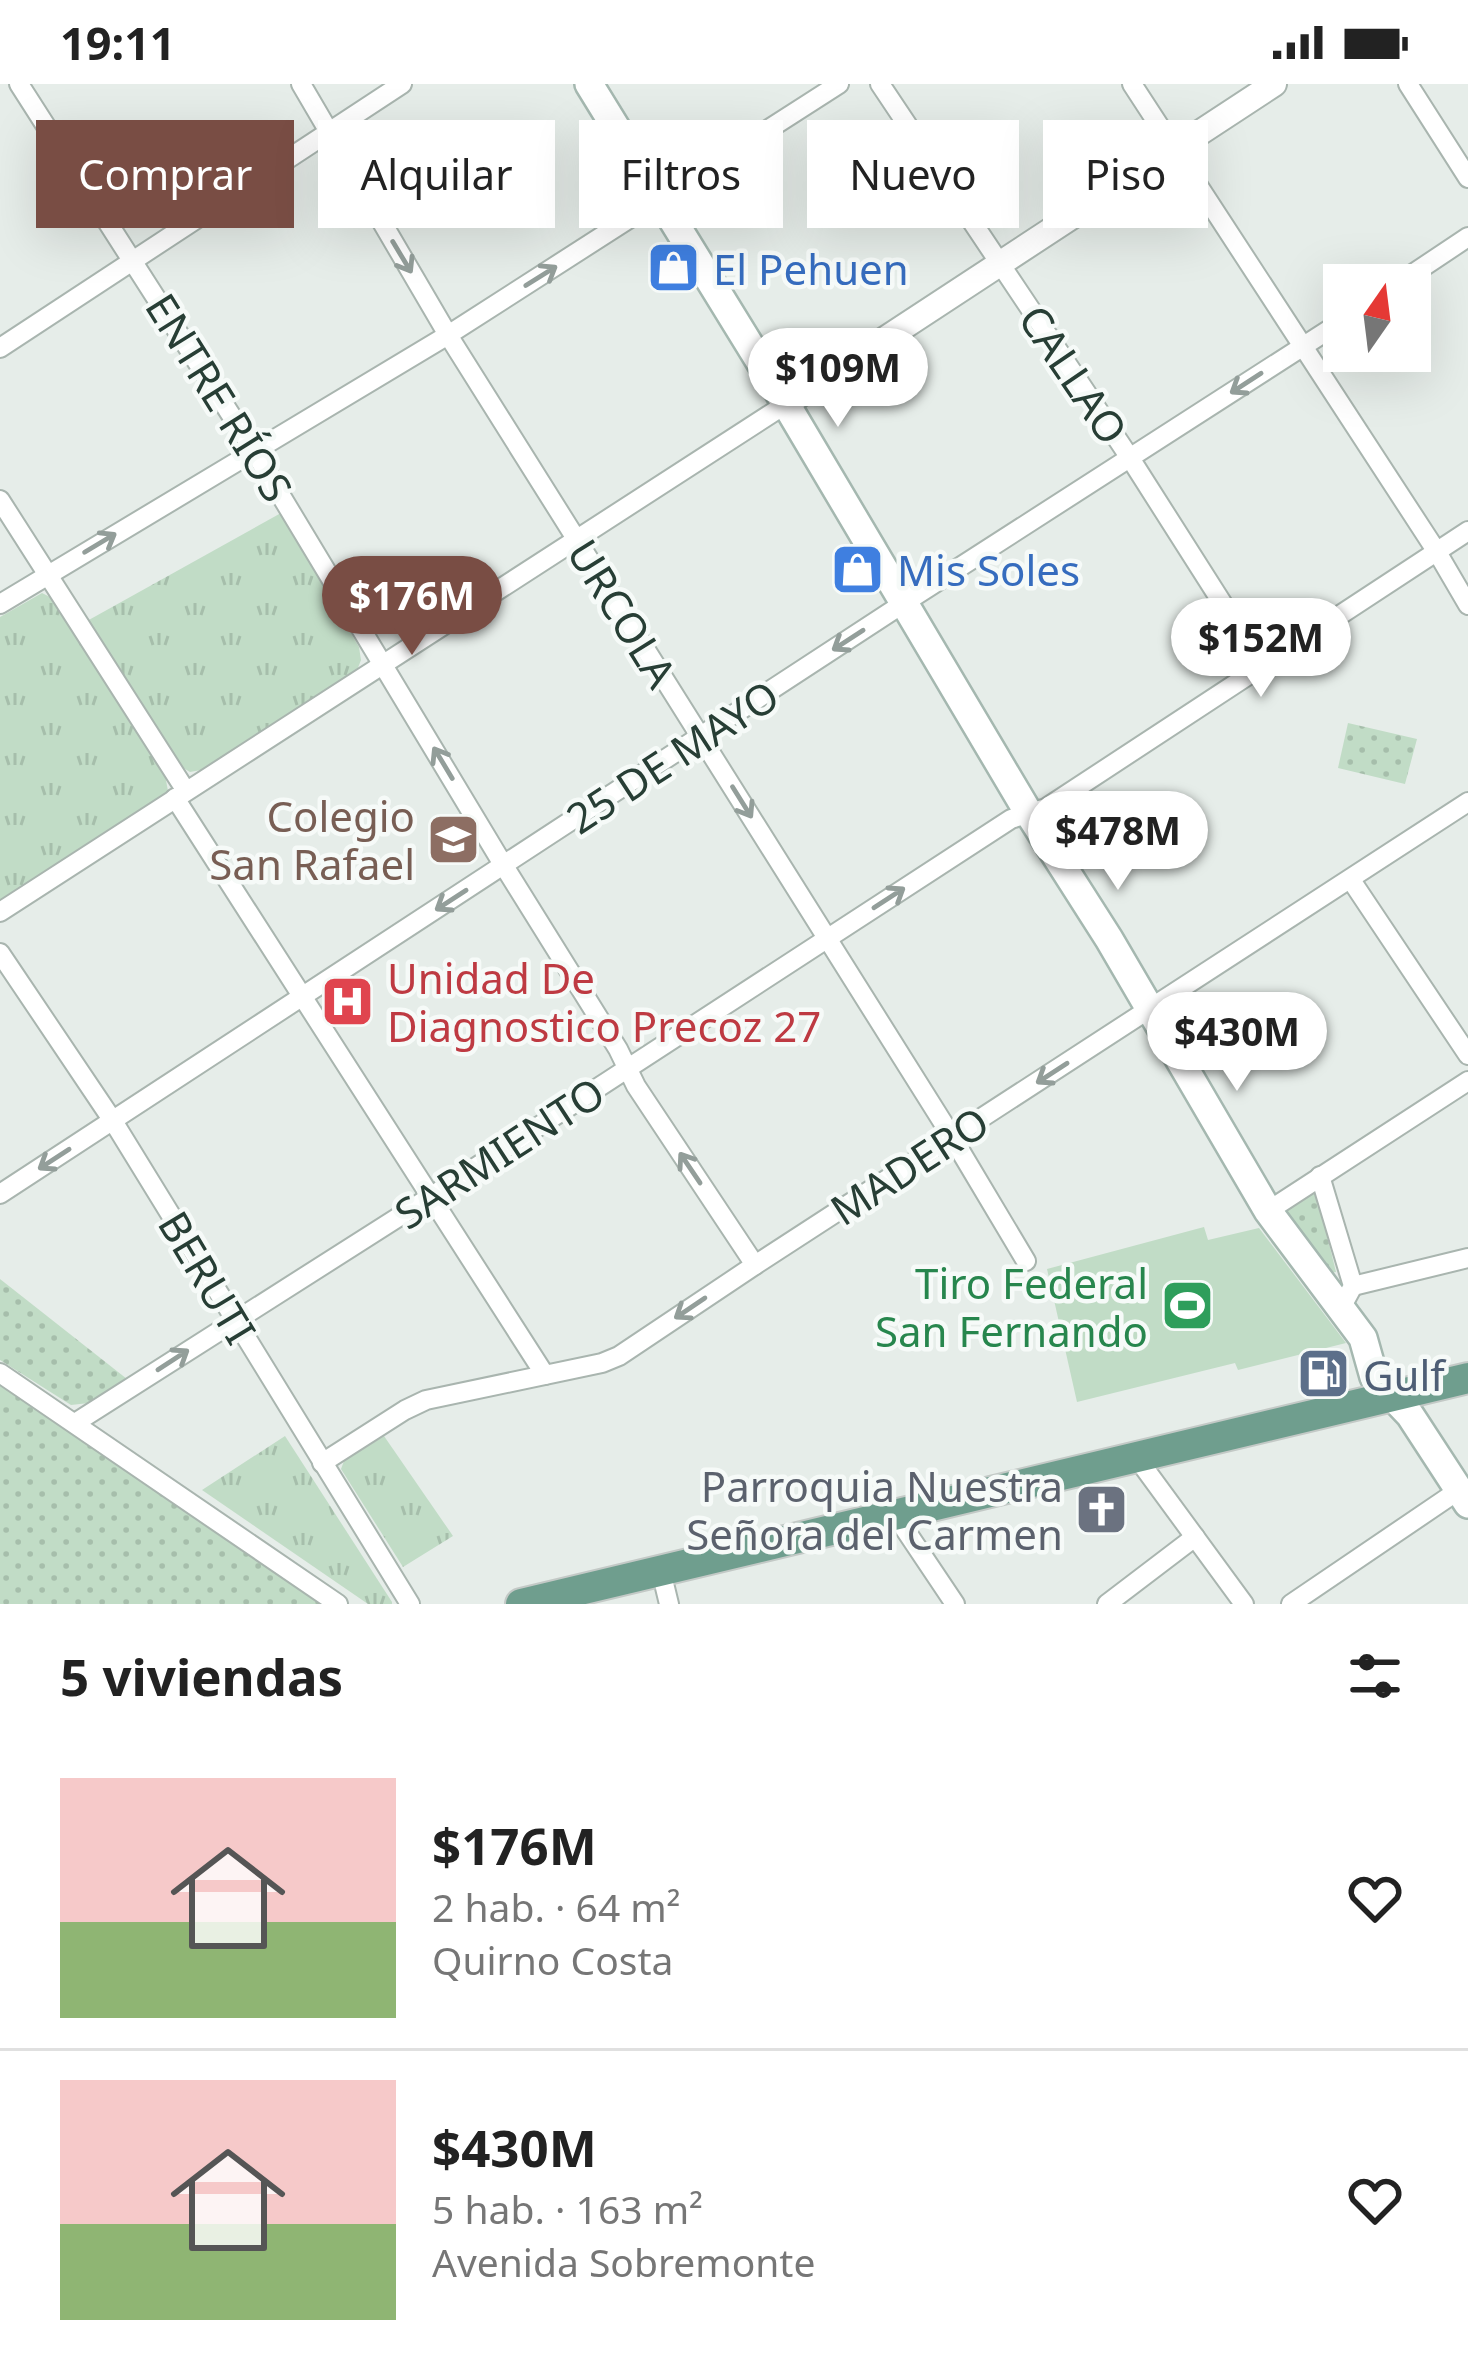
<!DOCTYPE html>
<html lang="es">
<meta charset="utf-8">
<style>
:root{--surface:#fff;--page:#f2f2f2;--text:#222;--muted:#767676;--line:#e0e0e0;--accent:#794d44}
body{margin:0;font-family:"Noto Sans",sans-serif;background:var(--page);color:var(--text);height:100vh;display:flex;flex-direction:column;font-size:45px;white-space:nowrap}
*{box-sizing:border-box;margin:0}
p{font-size:39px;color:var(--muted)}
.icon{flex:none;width:66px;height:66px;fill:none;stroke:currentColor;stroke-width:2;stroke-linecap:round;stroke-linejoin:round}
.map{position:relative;height:1520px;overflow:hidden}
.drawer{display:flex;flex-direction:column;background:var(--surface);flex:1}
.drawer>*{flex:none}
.top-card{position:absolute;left:36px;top:36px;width:1398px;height:108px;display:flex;gap:24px}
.needle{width:78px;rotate:14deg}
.buttons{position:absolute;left:1323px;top:180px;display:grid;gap:24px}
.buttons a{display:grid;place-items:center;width:108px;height:108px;border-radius:0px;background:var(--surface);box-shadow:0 12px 48px #0002;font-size:60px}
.price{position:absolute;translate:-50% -102px;padding:0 27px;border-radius:42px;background:#fff;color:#222;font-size:39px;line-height:78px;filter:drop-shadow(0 3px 6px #0008)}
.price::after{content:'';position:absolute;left:50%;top:72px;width:36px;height:27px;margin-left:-18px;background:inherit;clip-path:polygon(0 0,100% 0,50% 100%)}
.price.selected{background:var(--accent);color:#fff}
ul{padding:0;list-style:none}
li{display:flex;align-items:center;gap:36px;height:300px;padding:0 60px}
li+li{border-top:3px solid var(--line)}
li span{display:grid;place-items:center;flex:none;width:336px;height:240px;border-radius:0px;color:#555}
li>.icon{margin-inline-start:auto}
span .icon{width:144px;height:144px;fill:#fffc;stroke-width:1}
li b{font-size:51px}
h2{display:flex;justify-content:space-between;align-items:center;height:144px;padding:0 60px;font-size:51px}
.chip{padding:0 42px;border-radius:0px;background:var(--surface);box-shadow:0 12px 48px #0002;font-size:42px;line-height:108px}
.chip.selected{background:var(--accent);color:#fff}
.status{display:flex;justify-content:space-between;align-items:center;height:84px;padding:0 60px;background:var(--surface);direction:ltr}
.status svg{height:33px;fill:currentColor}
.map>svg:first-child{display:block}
.grass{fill:url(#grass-tufts)}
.park{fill:url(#park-dots)}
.pitch{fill:#c1dcc6}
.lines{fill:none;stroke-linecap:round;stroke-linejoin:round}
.minor-casing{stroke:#a9b5af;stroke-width:22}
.tertiary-casing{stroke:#a9b5af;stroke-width:28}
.secondary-casing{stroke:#a5b8b0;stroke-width:32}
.primary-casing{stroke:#c3c9c6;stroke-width:34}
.minor{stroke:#fff;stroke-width:18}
.tertiary{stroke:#fff;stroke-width:24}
.secondary{stroke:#fff;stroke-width:27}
.primary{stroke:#6f9e8e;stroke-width:30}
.oneway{stroke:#939e9a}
.labels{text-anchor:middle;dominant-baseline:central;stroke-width:9;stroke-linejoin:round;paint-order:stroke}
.shop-label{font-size:42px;fill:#366cbe;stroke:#f6faf8;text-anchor:start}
.street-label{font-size:42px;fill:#273e35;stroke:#f6faf8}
.education-label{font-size:42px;fill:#785e54;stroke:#f6faf8;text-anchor:end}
.health-label{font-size:42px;fill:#be3a42;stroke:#f6faf8;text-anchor:start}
.leisure-label{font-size:42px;fill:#27864d;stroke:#f6faf8;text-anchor:end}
.service-label{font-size:42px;fill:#4e5e75;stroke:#f6faf8;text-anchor:start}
.worship-label{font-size:42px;fill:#5b616d;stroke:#f6faf8;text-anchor:end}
</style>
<div class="status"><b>19:11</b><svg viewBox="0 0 49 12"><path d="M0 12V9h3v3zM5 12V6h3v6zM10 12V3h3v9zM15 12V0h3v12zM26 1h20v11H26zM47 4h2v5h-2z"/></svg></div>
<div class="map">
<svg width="1468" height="1520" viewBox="0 0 1468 1520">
<defs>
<pattern id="grass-tufts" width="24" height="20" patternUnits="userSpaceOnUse" patternTransform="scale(3)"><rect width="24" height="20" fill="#c1dcc6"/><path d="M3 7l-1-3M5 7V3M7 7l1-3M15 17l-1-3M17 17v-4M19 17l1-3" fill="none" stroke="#a6beab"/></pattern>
<pattern id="park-dots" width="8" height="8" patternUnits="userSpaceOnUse" patternTransform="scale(3)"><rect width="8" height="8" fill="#c1dcc6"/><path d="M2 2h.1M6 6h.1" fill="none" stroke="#a6beab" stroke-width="1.8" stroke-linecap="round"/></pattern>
</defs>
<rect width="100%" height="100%" fill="#e6ede9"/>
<!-- grass -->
<g class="grass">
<path d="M281 429 359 563 361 576 356 589 201 686 190 688 180 682 87 537Z"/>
<path d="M42 509 52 514 165 691 168 707 159 717 0 820V533Z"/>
<path d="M285 1352 392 1518V1520H368L202 1406Z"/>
<path d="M384 1352 453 1452 403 1483 341 1385 344 1377Z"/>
</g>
<!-- park -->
<g class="park">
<path d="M1348 639 1417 655 1405 700 1338 684Z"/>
<path d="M1316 1106 1336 1188 1330 1189 1284 1127Z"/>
<path d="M0 1195 127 1295 89 1319 71 1321 0 1276Z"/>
<path d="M0 1298 324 1520H0Z"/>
</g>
<!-- pitch -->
<path class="pitch" d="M1204 1143 1208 1156 1259 1144 1346 1259 1238 1286 1235 1279 1077 1318 1047 1185Z"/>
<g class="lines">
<defs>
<g id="minor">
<path d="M19 0 254 367 504 782 618 965 636 1002 755 1181"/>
<path d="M301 0 448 251 952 1053 1026 1177"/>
<path d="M880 0 1130 374 1263 583"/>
<path d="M1132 0 1437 468 1468 521"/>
<path d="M1408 0 1468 94"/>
<path d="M1396 201 1468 153"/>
<path d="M0 264 402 0"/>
<path d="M0 416 186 707"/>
<path d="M0 520 448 251 839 0"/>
<path d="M175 714 545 1291"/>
<path d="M1351 796 1468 971"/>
<path d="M0 828 786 320"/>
<path d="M0 869 113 1037 410 1520"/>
<path d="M1320 1092 1353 1202 1341 1224"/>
<path d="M0 1110 904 519 1344 236"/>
<path d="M1268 1127 1468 997"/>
<path d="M1353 1202 1468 1174"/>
<path d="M0 1289 338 1520"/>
<path d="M75 1339 430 1113 1011 735 1046 724 1468 447"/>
<path d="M1137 1374 1244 1520"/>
<path d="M322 1379 405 1326 426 1316 602 1279 619 1272 755 1181 1468 718"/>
<path d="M896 1432 955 1520"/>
<path d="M661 1487 669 1520"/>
<path d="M1107 1520 1195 1453"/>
<path d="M1291 1520 1459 1406"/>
</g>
<path id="tertiary" d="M786 320 1274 0"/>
<path id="secondary" d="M589 0 786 320 1028 728 1109 855 1268 1127 1363 1254 1374 1293 1410 1331 1468 1420"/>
<path id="primary" d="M521 1520 1468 1294"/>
</defs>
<!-- minor casing -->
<use href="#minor" class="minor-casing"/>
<!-- tertiary casing -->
<use href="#tertiary" class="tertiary-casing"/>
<!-- secondary casing -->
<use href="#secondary" class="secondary-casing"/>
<!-- primary casing -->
<use href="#primary" class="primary-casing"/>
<!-- minor -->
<use href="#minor" class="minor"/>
<!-- tertiary -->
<use href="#tertiary" class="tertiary"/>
<!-- secondary -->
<use href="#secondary" class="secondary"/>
<!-- primary -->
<use href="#primary" class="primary"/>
</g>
<!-- one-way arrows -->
<defs><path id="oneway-shaft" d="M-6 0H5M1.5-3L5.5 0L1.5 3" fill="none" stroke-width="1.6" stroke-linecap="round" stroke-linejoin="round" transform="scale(3)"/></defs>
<g class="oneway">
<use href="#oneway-shaft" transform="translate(402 173) rotate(59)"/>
<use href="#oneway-shaft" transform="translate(541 192) rotate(-32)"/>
<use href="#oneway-shaft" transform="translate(1246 299) rotate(147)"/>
<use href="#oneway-shaft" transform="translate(100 459) rotate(-31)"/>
<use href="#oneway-shaft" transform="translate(848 556) rotate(147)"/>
<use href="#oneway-shaft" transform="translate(443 679) rotate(-121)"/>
<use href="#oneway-shaft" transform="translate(742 718) rotate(58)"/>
<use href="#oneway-shaft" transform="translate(889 814) rotate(-33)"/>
<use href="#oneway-shaft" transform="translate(451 816) rotate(147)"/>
<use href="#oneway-shaft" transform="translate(1052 989) rotate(147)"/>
<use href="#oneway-shaft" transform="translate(54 1075) rotate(147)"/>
<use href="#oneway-shaft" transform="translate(690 1084) rotate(-124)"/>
<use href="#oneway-shaft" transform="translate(690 1224) rotate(146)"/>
<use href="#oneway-shaft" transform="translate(173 1276) rotate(-33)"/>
</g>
<!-- icons -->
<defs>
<symbol id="shop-square" viewBox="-11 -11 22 22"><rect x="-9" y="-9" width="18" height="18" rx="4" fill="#3f7fe0" stroke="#f6faf8"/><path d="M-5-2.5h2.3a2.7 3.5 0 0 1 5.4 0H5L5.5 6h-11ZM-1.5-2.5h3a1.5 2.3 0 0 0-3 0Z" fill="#fff"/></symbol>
<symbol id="school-square" viewBox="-11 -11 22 22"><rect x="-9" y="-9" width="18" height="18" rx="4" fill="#8d6e63" stroke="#f6faf8"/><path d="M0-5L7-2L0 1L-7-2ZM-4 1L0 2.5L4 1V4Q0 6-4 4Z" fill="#fff"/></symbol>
<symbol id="hospital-square" viewBox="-11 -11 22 22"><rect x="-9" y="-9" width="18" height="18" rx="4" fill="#e0444e" stroke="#f6faf8"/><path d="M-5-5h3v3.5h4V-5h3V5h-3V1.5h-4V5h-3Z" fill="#fff"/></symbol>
<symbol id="stadium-square" viewBox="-11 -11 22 22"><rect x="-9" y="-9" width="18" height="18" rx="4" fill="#2e9e5b" stroke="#f6faf8"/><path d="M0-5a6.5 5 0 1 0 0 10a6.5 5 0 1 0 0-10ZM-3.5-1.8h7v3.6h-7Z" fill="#fff"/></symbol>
<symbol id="fuel-square" viewBox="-11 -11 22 22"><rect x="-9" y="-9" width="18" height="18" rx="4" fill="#5c6f8a" stroke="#f6faf8"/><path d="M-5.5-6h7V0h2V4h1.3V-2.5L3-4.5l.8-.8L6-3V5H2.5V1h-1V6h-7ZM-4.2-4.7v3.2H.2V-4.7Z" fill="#fff"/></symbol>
<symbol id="church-square" viewBox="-11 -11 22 22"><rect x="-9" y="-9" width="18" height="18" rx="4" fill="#6b7280" stroke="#f6faf8"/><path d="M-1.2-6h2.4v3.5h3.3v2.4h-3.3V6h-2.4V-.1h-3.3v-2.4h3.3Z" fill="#fff"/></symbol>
</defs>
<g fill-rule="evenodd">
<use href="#shop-square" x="644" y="154" width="59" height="59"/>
<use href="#shop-square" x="828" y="456" width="59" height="59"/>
<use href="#school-square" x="424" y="726" width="59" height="59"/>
<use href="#hospital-square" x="318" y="888" width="59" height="59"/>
<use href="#stadium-square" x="1158" y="1192" width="59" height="59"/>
<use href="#fuel-square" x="1294" y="1260" width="59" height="59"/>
<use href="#church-square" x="1072" y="1396" width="59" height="59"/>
</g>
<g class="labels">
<!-- shop labels -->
<g class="shop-label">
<text x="713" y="184">El Pehuen</text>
<text x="897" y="485">Mis Soles</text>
</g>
<!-- street labels -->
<g class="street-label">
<text transform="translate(1074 290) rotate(56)">CALLAO</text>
<text transform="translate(220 313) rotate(58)">ENTRE RÍOS</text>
<text transform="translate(623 529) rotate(58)">URCOLA</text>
<text transform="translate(672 672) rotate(-33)">25 DE MAYO</text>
<text transform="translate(499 1068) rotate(-33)">SARMIENTO</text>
<text transform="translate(909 1081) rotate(-33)">MADERO</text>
<text transform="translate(208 1193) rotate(59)">BERUTI</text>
</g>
<!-- education labels -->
<g class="education-label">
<text x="415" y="731">Colegio<tspan x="415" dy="48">San Rafael</tspan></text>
</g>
<!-- health labels -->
<g class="health-label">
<text x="387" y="893">Unidad De<tspan x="387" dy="48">Diagnostico Precoz 27</tspan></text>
</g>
<!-- leisure labels -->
<g class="leisure-label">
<text x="1148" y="1198">Tiro Federal<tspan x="1148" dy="48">San Fernando</tspan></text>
</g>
<!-- service labels -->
<g class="service-label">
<text x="1363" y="1290">Gulf</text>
</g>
<!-- worship labels -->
<g class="worship-label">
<text x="1063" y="1401">Parroquia Nuestra<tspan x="1063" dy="48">Señora del Carmen</tspan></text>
</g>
</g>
</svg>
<div class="buttons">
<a><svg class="needle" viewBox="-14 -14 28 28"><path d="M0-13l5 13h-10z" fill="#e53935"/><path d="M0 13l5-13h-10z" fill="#767676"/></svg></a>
</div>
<b class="price" style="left:838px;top:346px">$109M</b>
<b class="price selected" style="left:412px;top:574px">$176M</b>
<b class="price" style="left:1261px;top:616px">$152M</b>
<b class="price" style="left:1118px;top:809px">$478M</b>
<b class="price" style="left:1237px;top:1010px">$430M</b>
<div class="top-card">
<a class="chip selected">Comprar</a>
<a class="chip">Alquilar</a>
<a class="chip">Filtros</a>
<a class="chip">Nuevo</a>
<a class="chip">Piso</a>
</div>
</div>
<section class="drawer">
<h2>5 viviendas<svg class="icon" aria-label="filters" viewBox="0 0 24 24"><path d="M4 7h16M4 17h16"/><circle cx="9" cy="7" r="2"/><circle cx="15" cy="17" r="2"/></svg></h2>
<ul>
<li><span style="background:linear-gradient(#f6c9c9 60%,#8fb573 0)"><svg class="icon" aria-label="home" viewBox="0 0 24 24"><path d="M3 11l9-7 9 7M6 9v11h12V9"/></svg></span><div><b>$176M</b><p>2 hab. · 64 m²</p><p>Quirno Costa</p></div><svg class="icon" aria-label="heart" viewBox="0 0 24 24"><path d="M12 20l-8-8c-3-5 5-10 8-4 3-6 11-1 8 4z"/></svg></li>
<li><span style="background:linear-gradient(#f6c9c9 60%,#8fb573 0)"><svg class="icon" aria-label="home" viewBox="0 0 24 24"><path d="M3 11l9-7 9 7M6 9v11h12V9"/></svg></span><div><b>$430M</b><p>5 hab. · 163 m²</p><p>Avenida Sobremonte</p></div><svg class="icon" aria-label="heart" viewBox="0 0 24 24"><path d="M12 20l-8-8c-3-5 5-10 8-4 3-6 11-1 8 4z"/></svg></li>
</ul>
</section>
